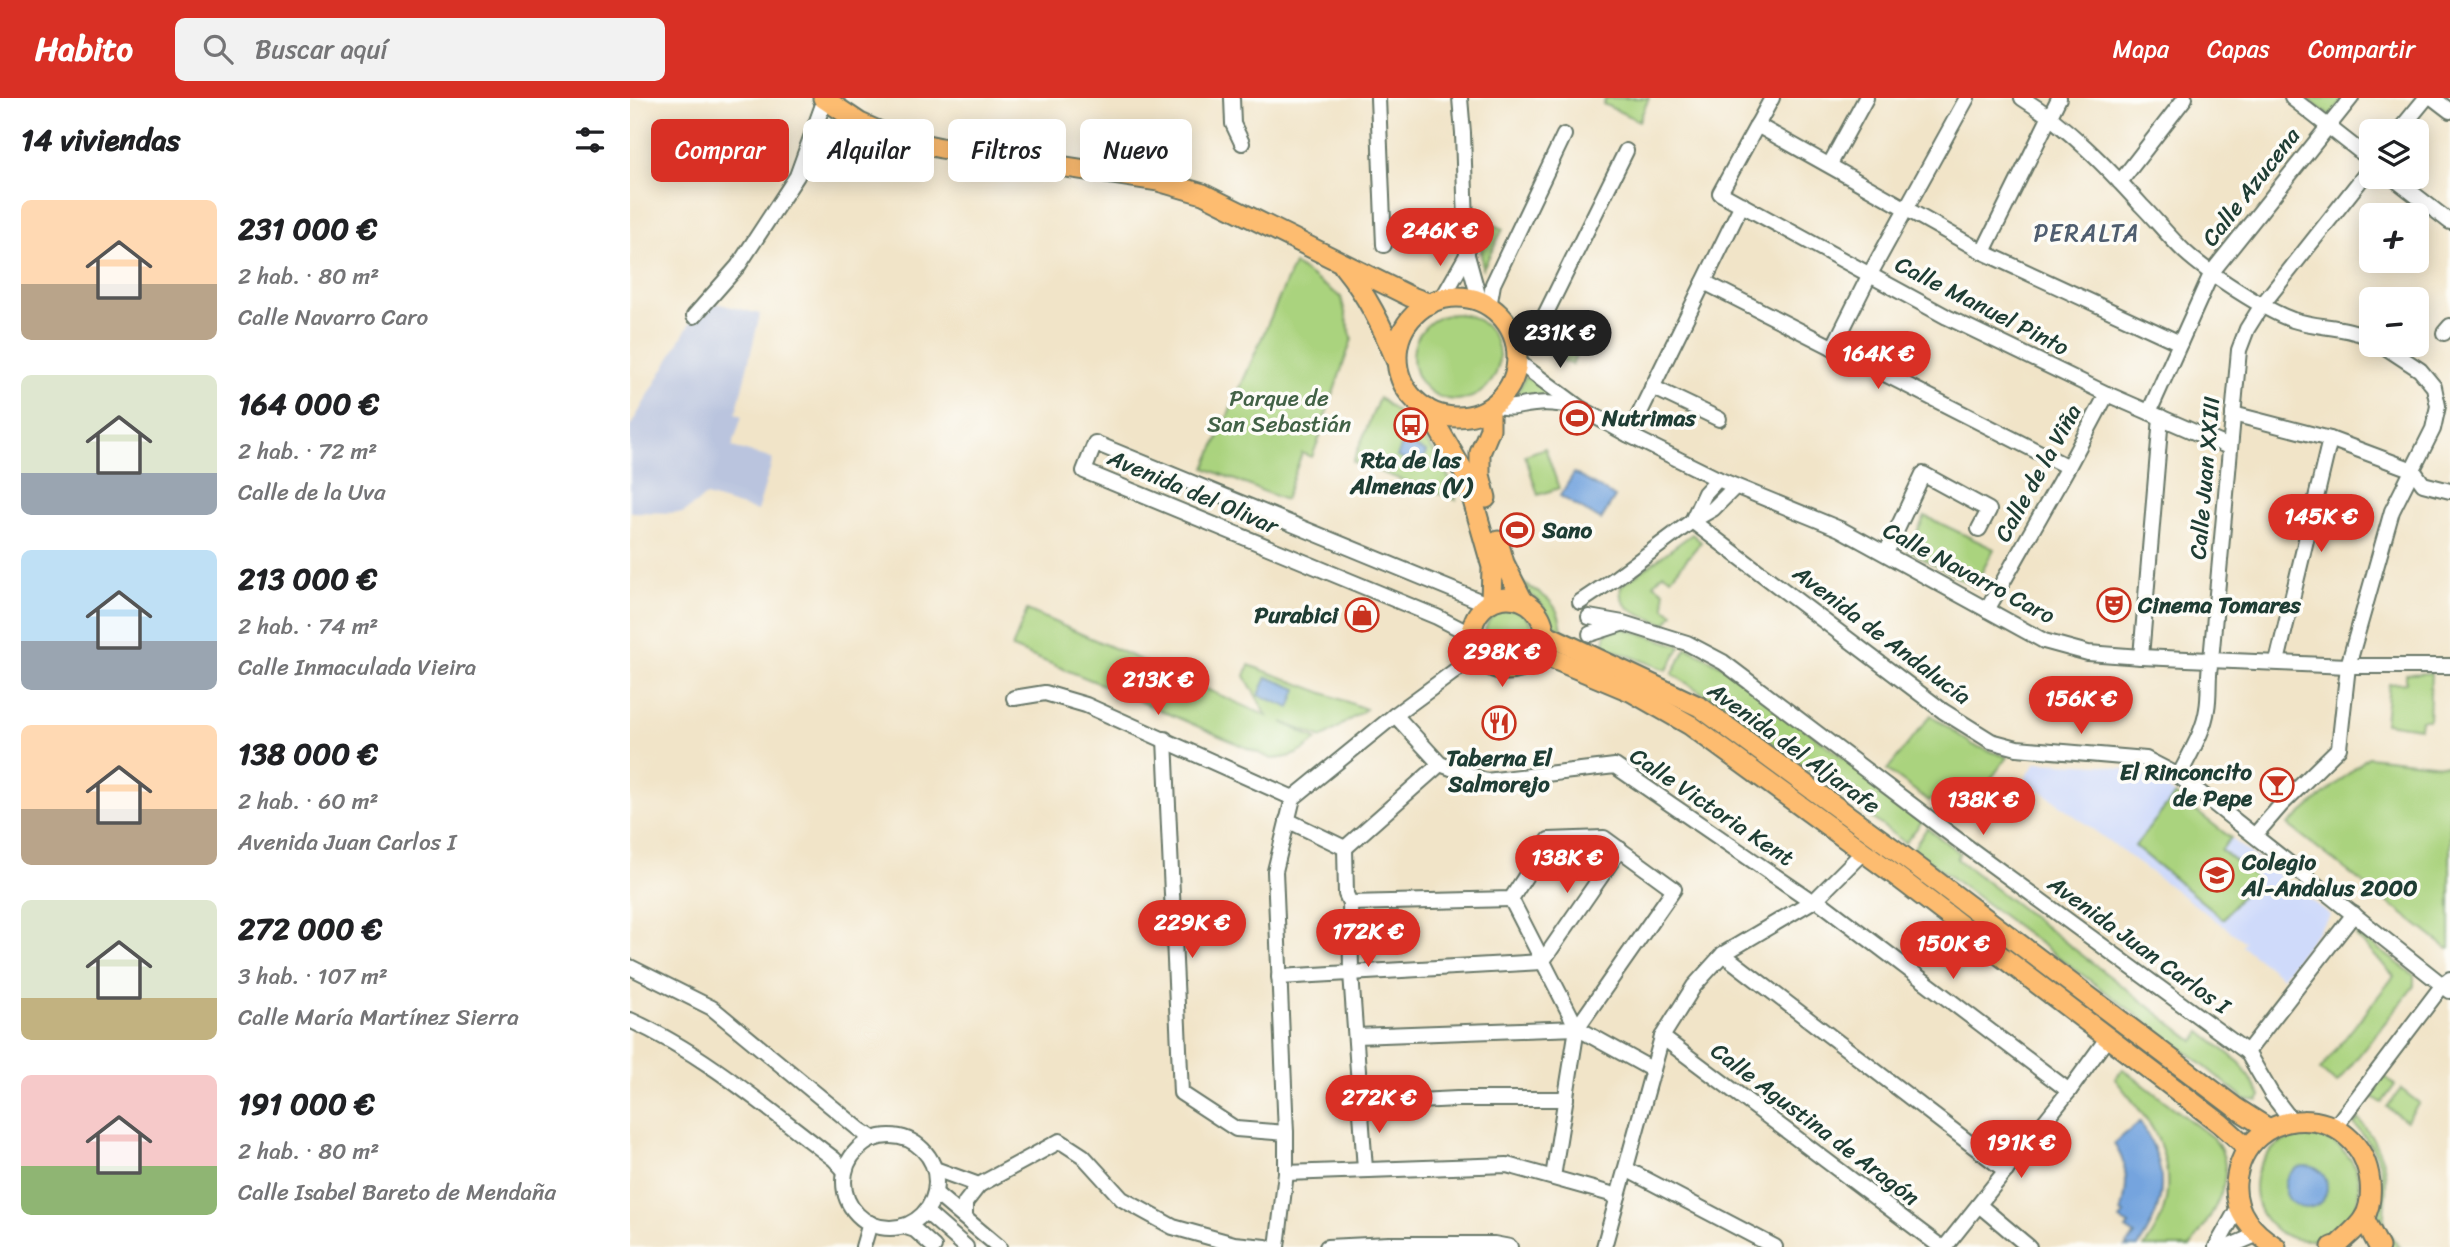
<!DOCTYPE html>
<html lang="es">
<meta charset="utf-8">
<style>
:root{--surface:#fff;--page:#f2f2f2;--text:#202124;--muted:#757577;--accent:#d93025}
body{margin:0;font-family:Sriracha,sans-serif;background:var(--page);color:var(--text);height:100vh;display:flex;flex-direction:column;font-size:26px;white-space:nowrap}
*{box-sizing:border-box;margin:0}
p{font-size:23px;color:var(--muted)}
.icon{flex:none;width:38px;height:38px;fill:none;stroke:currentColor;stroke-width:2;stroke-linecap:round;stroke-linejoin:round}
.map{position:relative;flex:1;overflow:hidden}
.side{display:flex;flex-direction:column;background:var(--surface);width:630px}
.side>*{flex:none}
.banner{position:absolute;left:21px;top:21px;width:665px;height:63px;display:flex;gap:14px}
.fabs{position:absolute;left:1729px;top:21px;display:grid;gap:14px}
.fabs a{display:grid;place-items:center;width:70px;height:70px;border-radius:10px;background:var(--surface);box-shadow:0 4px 18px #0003;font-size:35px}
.price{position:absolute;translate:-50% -60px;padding:0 16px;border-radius:24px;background:var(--accent);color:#fff;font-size:23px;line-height:46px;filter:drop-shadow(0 2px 4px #0008)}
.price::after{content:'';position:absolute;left:50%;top:42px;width:21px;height:16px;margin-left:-10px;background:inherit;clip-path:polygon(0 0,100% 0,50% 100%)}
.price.current{background:#222;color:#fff}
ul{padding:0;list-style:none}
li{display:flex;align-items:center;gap:21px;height:175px;padding:0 21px}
li span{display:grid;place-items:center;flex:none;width:196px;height:140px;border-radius:10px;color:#555}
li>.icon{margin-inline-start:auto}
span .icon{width:84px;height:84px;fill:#fffc;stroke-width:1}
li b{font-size:30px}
h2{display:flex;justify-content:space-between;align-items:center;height:84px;padding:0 21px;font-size:30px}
.pill{padding:0 24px;border-radius:10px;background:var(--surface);box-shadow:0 4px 18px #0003;font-size:24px;line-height:63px}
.pill.current{background:var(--accent);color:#fff}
header{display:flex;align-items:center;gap:42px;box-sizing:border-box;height:98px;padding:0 35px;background:var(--accent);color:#fff}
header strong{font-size:33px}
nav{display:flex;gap:38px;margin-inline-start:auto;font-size:24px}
.search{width:490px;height:63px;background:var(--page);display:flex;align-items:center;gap:18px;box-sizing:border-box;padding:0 24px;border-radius:10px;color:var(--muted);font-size:26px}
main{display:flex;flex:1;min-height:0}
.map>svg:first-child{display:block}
.built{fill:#cfdafa}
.industrial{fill:#bac4de}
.green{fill:#aad37e;stroke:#648859;stroke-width:2}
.water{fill:#74a4de;stroke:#4a7089;stroke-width:2}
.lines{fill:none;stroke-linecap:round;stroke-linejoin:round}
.minor-casing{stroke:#687768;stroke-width:18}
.major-casing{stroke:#687768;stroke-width:23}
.minor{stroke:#fff;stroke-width:14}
.major{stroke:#fdbc70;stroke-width:19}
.labels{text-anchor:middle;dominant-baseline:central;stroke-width:7;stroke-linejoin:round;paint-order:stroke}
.street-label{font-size:23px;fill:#1f3d34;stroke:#fdfcf7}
.park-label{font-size:23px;fill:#426246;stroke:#fdfcf7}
.poi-label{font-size:23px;font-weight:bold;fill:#1f3d34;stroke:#fdfcf7;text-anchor:start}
.neighbourhood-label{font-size:24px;letter-spacing:2px;fill:#4f5e70;stroke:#fdfcf7}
</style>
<header>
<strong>Habito</strong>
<div class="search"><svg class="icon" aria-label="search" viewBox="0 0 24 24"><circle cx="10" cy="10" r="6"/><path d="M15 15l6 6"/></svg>Buscar aquí</div>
<nav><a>Mapa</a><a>Capas</a><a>Compartir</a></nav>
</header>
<main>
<section class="side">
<h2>14 viviendas<svg class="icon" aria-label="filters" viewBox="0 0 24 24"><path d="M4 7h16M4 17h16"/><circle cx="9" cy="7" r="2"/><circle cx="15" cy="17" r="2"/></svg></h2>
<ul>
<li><span style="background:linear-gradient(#ffd9b3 60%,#b9a48a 0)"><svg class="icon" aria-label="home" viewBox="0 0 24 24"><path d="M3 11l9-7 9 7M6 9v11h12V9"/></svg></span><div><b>231 000 €</b><p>2 hab. · 80 m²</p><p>Calle Navarro Caro</p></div></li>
<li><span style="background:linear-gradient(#dfe7d0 70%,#9aa5b1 0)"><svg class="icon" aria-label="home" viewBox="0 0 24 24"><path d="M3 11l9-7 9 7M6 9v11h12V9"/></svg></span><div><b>164 000 €</b><p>2 hab. · 72 m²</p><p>Calle de la Uva</p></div></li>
<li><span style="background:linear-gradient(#bfe0f5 65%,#9aa5b1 0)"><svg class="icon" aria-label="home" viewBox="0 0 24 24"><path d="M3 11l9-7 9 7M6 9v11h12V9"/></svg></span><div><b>213 000 €</b><p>2 hab. · 74 m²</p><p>Calle Inmaculada Vieira</p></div></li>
<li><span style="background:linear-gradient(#ffd9b3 60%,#b9a48a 0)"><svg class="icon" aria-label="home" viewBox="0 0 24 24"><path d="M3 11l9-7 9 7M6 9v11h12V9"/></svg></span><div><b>138 000 €</b><p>2 hab. · 60 m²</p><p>Avenida Juan Carlos I</p></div></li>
<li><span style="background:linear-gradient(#dfe7d0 70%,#c2b280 0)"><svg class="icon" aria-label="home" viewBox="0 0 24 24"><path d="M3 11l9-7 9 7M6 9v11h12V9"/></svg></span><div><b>272 000 €</b><p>3 hab. · 107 m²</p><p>Calle María Martínez Sierra</p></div></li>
<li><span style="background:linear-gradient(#f6c9c9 65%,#8fb573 0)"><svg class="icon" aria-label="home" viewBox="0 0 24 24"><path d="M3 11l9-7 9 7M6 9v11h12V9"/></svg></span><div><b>191 000 €</b><p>2 hab. · 80 m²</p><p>Calle Isabel Bareto de Mendaña</p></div></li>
</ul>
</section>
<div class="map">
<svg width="1820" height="1149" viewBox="0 0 1820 1149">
<rect width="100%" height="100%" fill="#fdfcf7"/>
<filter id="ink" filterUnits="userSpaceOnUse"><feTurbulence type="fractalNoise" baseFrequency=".0143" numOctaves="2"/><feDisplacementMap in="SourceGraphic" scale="14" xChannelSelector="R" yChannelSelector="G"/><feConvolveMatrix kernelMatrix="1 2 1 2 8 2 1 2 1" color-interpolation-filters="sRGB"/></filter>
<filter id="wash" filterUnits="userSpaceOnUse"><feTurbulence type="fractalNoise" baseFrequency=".00686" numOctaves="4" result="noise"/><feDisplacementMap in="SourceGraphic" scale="28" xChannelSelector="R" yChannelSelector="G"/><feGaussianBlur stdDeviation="1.57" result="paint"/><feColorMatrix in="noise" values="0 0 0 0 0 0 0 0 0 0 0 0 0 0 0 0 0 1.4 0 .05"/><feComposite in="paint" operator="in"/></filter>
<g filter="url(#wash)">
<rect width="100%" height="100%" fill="#f1e4c8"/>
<!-- built -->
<path class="built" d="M1406 664 1471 667 1505 673 1535 689 1700 817 1652 879 1612 848 1615 844 1395 681Z"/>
<!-- industrial -->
<path class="industrial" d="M77 203 130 216 106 316 112 318 102 349 143 361 127 413 76 398 53 415 0 414V329L64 218Z"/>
<!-- green -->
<g class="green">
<path d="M976 0H1019L1009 23 973 6Z"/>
<path d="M1676 0H1714L1700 18Z"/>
<path d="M855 123 873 131 852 172 851 134Z"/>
<path d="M664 166 711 199 722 241 695 319 697 320 682 359 672 355 655 402 575 370Z"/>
<circle cx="826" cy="259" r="43"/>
<path d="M919 234 950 249 942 267 911 252Z"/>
<path d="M895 279 928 298H909L883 304Z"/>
<path d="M749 300C784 326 816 358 826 402L723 364Z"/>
<path d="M915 350 929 390 908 397 895 357Z"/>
<path d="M1295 418 1364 451 1344 489 1278 452Z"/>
<path d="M1062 436 1071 444 1041 480 1033 475 1024 486 1034 493 1035 510 1043 515 1036 526C1017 519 986 513 991 488Z"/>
<path d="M889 483C913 497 929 502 932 532L950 540 951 545C942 540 931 536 925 528 913 512 916 503 894 494Z"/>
<circle cx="879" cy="536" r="24"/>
<path d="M397 512 637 618 615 578 619 567 736 611 692 640 652 624 687 642C672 655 661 660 642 661L473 587 382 550Z"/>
<path d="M993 530 1051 548 1037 572 973 548 976 535Z"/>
<path d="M1057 549 1091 567 1294 721 1275 745 1098 611 1042 576Z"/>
<path d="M1801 575 1799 622H1791L1790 630 1755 625 1759 586 1776 585V576Z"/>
<path d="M1301 617 1343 647 1377 659 1333 719 1304 698 1299 703 1257 672Z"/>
<path d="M1738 659 1820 668V849L1818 851 1658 727Z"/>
<path d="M1545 697 1601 740 1591 752 1626 779 1593 821 1505 748Z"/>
<path d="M1297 730 1330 755 1327 761 1564 943 1571 934 1610 965 1631 998 1628 1003 1615 1001 1563 959 1283 751Z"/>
<path d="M1728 836 1784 877V888L1707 985 1690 972 1764 878 1726 838Z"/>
<path d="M1493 971 1583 1040C1613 1074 1581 1119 1560 1149H1514C1541 1114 1544 1075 1525 1035 1515 1016 1498 998 1485 981Z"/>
<path d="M1754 978 1765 987 1752 1005 1740 997Z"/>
<path d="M1771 991 1789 1005 1776 1023 1757 1009Z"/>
<path d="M1729 1021C1762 1065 1757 1077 1753 1129L1770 1149H1758C1738 1117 1755 1111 1752 1079 1750 1057 1738 1042 1724 1026Z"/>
<circle cx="1677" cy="1090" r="52"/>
</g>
<!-- water -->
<g class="water">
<path d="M773 344 796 354 791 368 767 359Z"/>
<path d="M944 375 985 399 971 422 930 398Z"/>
<path d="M637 579 667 591 660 610 629 597Z"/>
<path d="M1510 1024C1539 1069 1538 1105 1508 1149H1495L1505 1137 1496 1131 1499 1127 1490 1122 1494 1116 1491 1114C1499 1088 1498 1067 1484 1045Z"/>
<circle cx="1676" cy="1089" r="21"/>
</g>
</g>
<g filter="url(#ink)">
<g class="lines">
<defs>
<g id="minor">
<path d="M602 0 603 26 612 45"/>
<path d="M748 0 754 147"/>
<path d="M830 0 833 35 837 157 850 204"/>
<path d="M1142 0 1090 95 1317 219 1477 296 1599 349"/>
<path d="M1392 0C1438 29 1475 67 1511 107 1526 122 1539 139 1555 154 1578 175 1634 212 1663 222 1689 230 1716 228 1741 240"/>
<path d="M1662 0 1741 62"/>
<path d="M1803 0 1820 13"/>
<path d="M1127 27 1353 154 1550 245"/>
<path d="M1769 33 1796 0"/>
<path d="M1200 66 1236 0"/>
<path d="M1762 79 1820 124"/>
<path d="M1490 84 1555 0"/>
<path d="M1353 154 1429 0"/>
<path d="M1074 184 1438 369"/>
<path d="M812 201 837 157"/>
<path d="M859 209 863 186 934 37"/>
<path d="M64 218 108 168 167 78 195 1"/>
<path d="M1814 235 1820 228"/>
<path d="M1203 250 1240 176 1337 0"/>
<path d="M887 253 914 219 996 53"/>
<path d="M887 263 950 310 999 337 1088 381 1210 431 1414 543 1458 555 1511 559 1718 568H1820"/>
<path d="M1022 289 1089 321"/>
<path d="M863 307C883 312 885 308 904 306 918 304 932 306 945 309"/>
<path d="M1519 314 1582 174 1721 0"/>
<path d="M1603 316 1700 341 1783 372 1793 386 1820 393"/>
<path d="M999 337 1112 106"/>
<path d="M1088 381 1075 395 1062 423 1083 411 1105 389"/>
<path d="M1256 455 1293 376 1359 412 1349 431"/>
<path d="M950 504 983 482 1062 423 1313 613 1361 643 1387 650 1516 661 1549 678 1820 893"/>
<path d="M1357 512 1438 369 1477 296"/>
<path d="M959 519 993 525 1057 545 1093 564 1328 742 1617 954 1642 997 1662 1023"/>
<path d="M960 536 991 526"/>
<path d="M842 537 807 519 454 373 465 345 857 506"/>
<path d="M1511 559 1531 319"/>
<path d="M1647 564 1700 341"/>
<path d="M384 600 415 595 456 607 663 700"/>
<path d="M765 617 810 666 856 683 985 668 1183 804"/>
<path d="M535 641 551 995 606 1031 656 1035"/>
<path d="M1549 678C1559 657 1574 634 1577 611 1580 595 1577 578 1581 562L1609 252 1617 231 1632 207 1741 69"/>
<path d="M657 722 715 750 716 796 720 805 721 875 735 1071"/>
<path d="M1625 737 1651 707 1709 650 1718 568 1762 413 1803 331 1808 308 1804 289 1790 272 1752 247"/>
<path d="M715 750 810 666"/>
<path d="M881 801 947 930 923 1079"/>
<path d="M1186 801 1439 993"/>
<path d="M720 805 881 801 919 742 974 740 1044 791 947 930"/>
<path d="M1093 856 1376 1073"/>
<path d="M0 869 82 910 230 1032 244 1041"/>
<path d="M649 879 912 864 990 751"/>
<path d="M0 922C75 956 138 1011 204 1061L215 1073"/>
<path d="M726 938 947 930 1023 972"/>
<path d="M1032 939 1311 1149"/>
<path d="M1617 954 1724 816"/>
<path d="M729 1006 827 1001H936"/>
<path d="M1705 1029 1812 888 1820 881"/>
<circle cx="260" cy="1084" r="46"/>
<path d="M305 1071 349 1087 430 1043 453 1058 492 1101 543 1129 604 1146 636 1149"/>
<path d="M996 1071 1145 1149"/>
<path d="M656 1075 877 1067 988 1098"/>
<path d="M305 1095 369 1149"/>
<path d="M1349 1107 1399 1149"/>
<path d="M296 1114 336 1149"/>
<path d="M335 1119V1105L349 1087"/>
<path d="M273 1128 285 1132 304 1149"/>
<path d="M233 1149 240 1125"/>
<path d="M647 1149 656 1075V1035L645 773 663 700 765 617 848 556"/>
<path d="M697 1149 759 1146H864L880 1149"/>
<path d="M974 1149 1032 939 1064 888 1093 856 1186 801 1233 754"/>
<path d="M1315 1149 1439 993 1478 939"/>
<path d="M1586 1149 1609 1108"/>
<path d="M1598 1149 1626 1137"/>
</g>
<g id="major">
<path d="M193 0 230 25 264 40 311 50 528 83 573 96 779 198 800 206"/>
<path d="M714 169C737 197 752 228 766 262"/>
<circle cx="827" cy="259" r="60"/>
<path d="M797 311 836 378 862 469 861 504"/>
<path d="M856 400 850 377V355L860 331V310"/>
<path d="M868 443 874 465 893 503"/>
<circle cx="878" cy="536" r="36"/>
<path d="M915 536 1070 609 1273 758 1606 1010 1639 1031"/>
<path d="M909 555 1002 594 1060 627 1261 774 1591 1026 1618 1050"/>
<path d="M1734 1120 1749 1149"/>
<path d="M1646 1149C1623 1135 1604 1115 1606 1085 1614 1002 1731 1002 1740 1084 1741 1095 1740 1110 1734 1120 1728 1130 1716 1139 1708 1147L1702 1149"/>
</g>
</defs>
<!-- minor casing -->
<use href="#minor" class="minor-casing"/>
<!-- major casing -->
<use href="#major" class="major-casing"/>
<!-- minor -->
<use href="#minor" class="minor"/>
<!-- major -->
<use href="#major" class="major"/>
</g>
</g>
<!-- icons -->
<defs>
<symbol id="stadium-ring" viewBox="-11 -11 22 22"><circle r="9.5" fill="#fdfcf7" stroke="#c8321e" stroke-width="1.5"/><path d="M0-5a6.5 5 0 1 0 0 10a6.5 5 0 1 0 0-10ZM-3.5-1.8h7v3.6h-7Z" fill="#c8321e"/></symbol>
<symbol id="bus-ring" viewBox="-11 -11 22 22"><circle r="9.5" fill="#fdfcf7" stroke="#c8321e" stroke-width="1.5"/><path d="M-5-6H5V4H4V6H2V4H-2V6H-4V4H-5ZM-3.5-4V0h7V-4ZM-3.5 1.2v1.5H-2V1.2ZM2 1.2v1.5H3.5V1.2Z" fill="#c8321e"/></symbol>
<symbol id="theatre-ring" viewBox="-11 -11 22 22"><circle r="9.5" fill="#fdfcf7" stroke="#c8321e" stroke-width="1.5"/><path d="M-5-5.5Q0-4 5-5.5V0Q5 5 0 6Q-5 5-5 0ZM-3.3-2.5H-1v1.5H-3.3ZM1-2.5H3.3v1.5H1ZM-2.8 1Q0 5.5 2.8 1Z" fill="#c8321e"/></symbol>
<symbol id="shop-ring" viewBox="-11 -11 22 22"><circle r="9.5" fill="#fdfcf7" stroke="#c8321e" stroke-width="1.5"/><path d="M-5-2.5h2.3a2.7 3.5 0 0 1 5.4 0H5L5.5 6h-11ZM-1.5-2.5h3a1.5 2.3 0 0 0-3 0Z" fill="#c8321e"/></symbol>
<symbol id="restaurant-ring" viewBox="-11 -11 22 22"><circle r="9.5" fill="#fdfcf7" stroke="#c8321e" stroke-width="1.5"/><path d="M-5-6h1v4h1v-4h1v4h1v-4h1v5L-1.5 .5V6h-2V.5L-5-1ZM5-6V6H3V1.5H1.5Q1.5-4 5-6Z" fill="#c8321e"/></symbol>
<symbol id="bar-ring" viewBox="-11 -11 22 22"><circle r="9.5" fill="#fdfcf7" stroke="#c8321e" stroke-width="1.5"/><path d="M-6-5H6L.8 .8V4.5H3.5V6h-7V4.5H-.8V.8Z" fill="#c8321e"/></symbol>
<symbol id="school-ring" viewBox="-11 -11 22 22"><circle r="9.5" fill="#fdfcf7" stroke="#c8321e" stroke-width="1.5"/><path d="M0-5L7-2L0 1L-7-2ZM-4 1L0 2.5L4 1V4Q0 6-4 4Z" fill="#c8321e"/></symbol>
</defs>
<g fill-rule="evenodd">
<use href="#stadium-ring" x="928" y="301" width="38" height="38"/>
<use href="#bus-ring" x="762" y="308" width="38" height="38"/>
<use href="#stadium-ring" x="868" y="413" width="38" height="38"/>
<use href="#theatre-ring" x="1465" y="488" width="38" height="38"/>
<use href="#shop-ring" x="713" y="498" width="38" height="38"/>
<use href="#restaurant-ring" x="850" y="606" width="38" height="38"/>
<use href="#bar-ring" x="1628" y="668" width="38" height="38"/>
<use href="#school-ring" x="1568" y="758" width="38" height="38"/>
</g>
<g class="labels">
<!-- street labels -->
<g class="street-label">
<text transform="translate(1621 89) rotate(-52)">Calle Azucena</text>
<text transform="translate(1352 208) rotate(27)">Calle Manuel Pinto</text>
<text transform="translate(1408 375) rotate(-61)">Calle de la Viña</text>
<text transform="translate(1575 380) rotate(-85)">Calle Juan XXIII</text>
<text transform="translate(563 394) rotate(23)">Avenida del Olivar</text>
<text transform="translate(1339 475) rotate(28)">Calle Navarro Caro</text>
<text transform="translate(1252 537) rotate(37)">Avenida de Andalucía</text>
<text transform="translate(1164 650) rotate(36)">Avenida del Aljarafe</text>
<text transform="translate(1082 709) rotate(34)">Calle Victoria Kent</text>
<text transform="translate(1509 847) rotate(36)">Avenida Juan Carlos I</text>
<text transform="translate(1185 1026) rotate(37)">Calle Agustina de Aragón</text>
</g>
<!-- park labels -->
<g class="park-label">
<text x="649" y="300">Parque de<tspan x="649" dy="26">San Sebastián</tspan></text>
</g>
<!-- poi labels -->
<g class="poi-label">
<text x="972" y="320">Nutrimas</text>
<text x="781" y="362" text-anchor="middle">Rta de las<tspan x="781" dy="26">Almenas (V)</tspan></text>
<text x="912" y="432">Sano</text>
<text x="1508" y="507">Cinema Tomares</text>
<text x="708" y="517" text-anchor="end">Purabici</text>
<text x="869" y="660" text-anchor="middle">Taberna El<tspan x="869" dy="26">Salmorejo</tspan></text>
<text x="1622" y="674" text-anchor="end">El Rinconcito<tspan x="1622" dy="26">de Pepe</tspan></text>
<text x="1612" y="764">Colegio<tspan x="1612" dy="26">Al-Andalus 2000</tspan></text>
</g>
<!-- neighbourhood labels -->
<g class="neighbourhood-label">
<text x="1457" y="135">PERALTA</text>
</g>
</g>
</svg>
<div class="fabs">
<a><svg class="icon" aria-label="layers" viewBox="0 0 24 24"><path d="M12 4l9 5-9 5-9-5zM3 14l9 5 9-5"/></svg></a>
<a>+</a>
<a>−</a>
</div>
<b class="price" style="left:810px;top:170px">246K €</b>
<b class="price current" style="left:930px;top:272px">231K €</b>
<b class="price" style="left:1248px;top:293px">164K €</b>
<b class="price" style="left:1691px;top:456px">145K €</b>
<b class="price" style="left:872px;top:591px">298K €</b>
<b class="price" style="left:528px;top:619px">213K €</b>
<b class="price" style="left:1451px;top:638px">156K €</b>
<b class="price" style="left:1353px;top:739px">138K €</b>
<b class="price" style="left:937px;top:797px">138K €</b>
<b class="price" style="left:562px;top:862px">229K €</b>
<b class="price" style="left:738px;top:871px">172K €</b>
<b class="price" style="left:1323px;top:883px">150K €</b>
<b class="price" style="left:749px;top:1037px">272K €</b>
<b class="price" style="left:1391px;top:1082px">191K €</b>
<div class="banner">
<a class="pill current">Comprar</a>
<a class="pill">Alquilar</a>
<a class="pill">Filtros</a>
<a class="pill">Nuevo</a>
</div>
</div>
</main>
